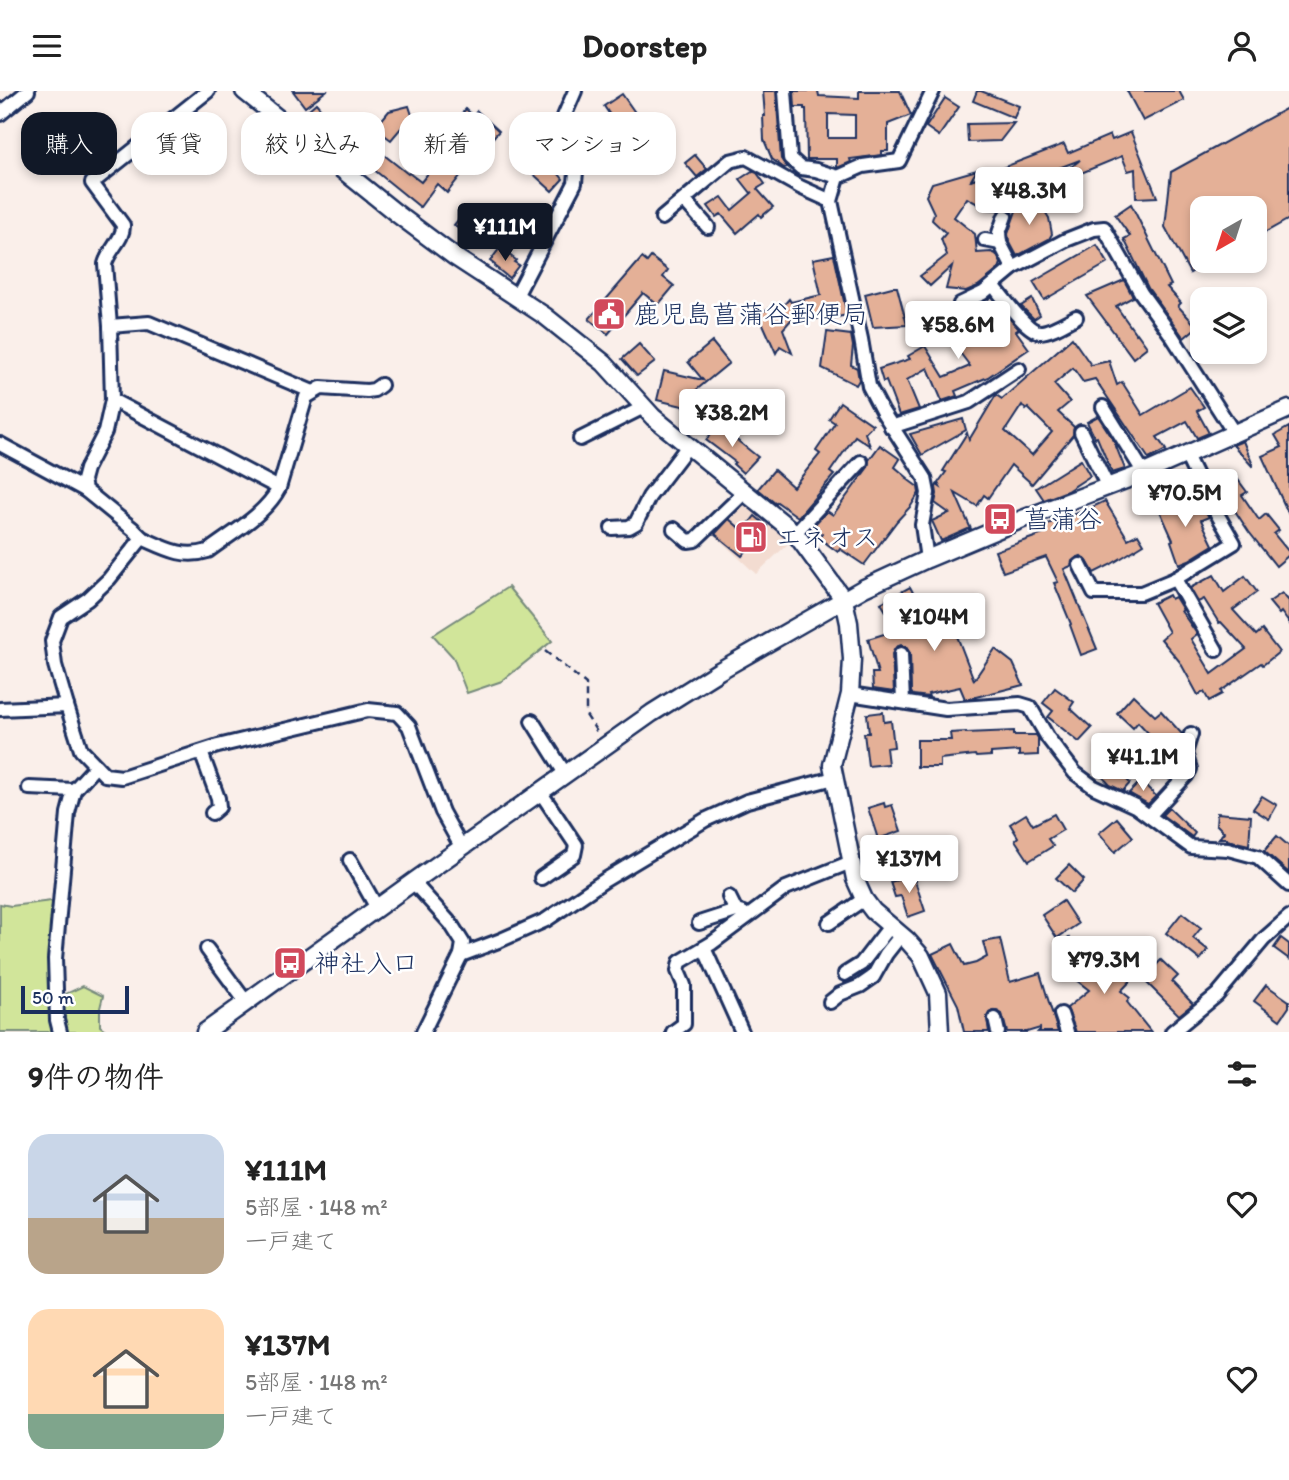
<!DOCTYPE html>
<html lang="ja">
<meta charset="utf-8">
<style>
:root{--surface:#fff;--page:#f2f2f2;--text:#222;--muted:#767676;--accent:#111827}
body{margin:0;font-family:Itim,"Klee One",sans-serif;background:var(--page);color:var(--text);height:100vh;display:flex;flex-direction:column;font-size:26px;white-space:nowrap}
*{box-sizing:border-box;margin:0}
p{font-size:23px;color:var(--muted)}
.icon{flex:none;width:38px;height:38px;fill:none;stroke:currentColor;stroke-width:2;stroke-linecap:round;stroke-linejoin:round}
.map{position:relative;height:941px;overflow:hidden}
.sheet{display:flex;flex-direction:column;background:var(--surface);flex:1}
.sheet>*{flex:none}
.top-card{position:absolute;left:21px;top:21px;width:700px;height:63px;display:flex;gap:14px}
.needle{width:46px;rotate:219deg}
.buttons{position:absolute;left:1190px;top:105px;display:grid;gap:14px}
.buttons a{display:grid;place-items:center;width:77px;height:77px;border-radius:14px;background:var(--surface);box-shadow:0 4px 10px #0003;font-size:35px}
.scale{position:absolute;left:21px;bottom:18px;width:108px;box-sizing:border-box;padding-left:7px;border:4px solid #1b2f5e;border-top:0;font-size:19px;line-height:24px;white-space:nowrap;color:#1b2f5e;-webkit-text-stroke:5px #fff;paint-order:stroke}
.price{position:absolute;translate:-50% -60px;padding:0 16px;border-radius:7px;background:#fff;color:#222;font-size:23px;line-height:46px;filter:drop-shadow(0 2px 4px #0008)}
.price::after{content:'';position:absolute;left:50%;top:42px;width:21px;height:16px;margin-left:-10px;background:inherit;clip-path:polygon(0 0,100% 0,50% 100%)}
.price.selected{background:var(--accent);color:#fff}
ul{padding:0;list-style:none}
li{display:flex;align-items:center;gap:21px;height:175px;padding:0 28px}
li span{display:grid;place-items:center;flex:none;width:196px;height:140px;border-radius:21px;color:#555}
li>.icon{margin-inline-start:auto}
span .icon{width:84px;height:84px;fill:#fffc;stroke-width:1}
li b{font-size:30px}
h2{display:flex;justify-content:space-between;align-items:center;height:84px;padding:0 28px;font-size:30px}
.pill{padding:0 24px;border-radius:21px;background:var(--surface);box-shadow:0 4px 10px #0003;font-size:24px;line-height:63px}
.pill.selected{background:var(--accent);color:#fff}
header{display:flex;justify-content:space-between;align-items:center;height:91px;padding:0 28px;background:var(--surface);font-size:32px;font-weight:700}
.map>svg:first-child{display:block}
.built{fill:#f3dcd1}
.green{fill:#d1e59a;stroke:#768a7c;stroke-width:2}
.building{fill:#e4b097;stroke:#1b2f5e;stroke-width:2;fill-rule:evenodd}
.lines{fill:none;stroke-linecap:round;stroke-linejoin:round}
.street-casing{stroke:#1b2f5e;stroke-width:18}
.secondary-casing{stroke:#1b2f5e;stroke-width:21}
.path{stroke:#1b2f5e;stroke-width:2.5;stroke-dasharray:7 5;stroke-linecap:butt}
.street{stroke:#fff;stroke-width:12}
.secondary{stroke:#fff;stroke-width:16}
.labels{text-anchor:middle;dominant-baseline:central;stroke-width:5;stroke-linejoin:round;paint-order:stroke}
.poi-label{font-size:26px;fill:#1b2f5e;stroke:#fff;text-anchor:start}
</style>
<header><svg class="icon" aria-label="menu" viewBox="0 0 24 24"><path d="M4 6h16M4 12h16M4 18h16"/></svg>Doorstep<svg class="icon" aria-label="person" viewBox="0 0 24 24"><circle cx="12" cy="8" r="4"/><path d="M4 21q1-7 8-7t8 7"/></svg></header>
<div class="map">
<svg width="1289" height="941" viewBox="0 0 1289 941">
<rect width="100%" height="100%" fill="#faefea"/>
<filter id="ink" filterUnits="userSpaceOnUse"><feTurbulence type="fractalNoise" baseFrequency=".0143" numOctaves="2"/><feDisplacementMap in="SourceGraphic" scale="14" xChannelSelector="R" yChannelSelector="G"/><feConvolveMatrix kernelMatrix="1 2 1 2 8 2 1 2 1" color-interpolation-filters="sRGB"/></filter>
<g filter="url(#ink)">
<!-- built -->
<path class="built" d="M742 410 791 450 756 483 711 441Z"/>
<!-- green -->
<g class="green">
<path d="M508 496 552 550 502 590 467 602 453 566 433 544Z"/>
<path d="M51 810 56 816 51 910 83 895 103 905 100 917V935L108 941H0V813L11 815Z"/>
</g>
<!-- building -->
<g class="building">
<path d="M293 0H326L305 16Z"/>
<path d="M763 0H776L781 68 787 76 784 77 772 68 764 49 763 25H765Z"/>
<path d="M794 0H818L819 5 859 7V0H900L911 24 888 33V60H882V64L850 68 851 71 837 77V68H807L806 18H804V16H795ZM828 23 855 24V47H828Z"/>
<path d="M977 0H981L1019 15 1014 27 973 10Z"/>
<path d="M1127 0H1179L1184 9 1143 30Z"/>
<path d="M622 3 636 23 618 36 604 15Z"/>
<path d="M945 7 959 16 939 45 926 36Z"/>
<path d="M316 12 330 29 316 40 302 24Z"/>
<path d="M409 15 412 24 391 49 375 37 389 20Z"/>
<path d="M1289 16V128L1255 147V117H1202V175L1190 182 1165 136 1171 81Z"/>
<path d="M466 18 473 25 477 20 499 40 474 67 447 102 437 93 420 116 368 74 365 67 374 56 408 83 409 82 421 91 442 65 416 40 430 25 445 40Z"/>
<path d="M1014 32 1000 50 968 51 967 33Z"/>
<path d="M1131 41 1157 106 1136 107 1135 78 1128 80 1122 65 1057 92 1055 89 1080 69 1000 99 1003 106 999 119 987 118 967 107 954 126 975 143 977 162 991 161 996 163 1001 172 999 178 978 195 966 200 946 198 952 175 930 195 920 185 947 164 941 148 946 142 932 129 934 122 926 105 932 92 977 79 971 89 1064 53 1068 62 1110 44 1112 49Z"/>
<path d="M695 64 707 78 697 86 685 72Z"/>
<path d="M543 66 560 82 559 83 563 88 552 100 530 80Z"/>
<path d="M752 80 757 82 765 93 757 98 773 116 761 126 759 123 737 142 721 123 716 126 708 115 722 106 732 119 753 101 751 102 740 88Z"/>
<path d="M1035 104 1049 127 1052 143 1049 148 1017 165 1009 150 1008 143 1017 117Z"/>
<path d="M1131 113 1171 194 1167 196 1181 212 1178 215 1197 236 1184 247 1148 197 1124 148 1130 145 1115 124Z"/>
<path d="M463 123 479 136 470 148 454 134Z"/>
<path d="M1097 154 1108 172 1044 209 1033 191Z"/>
<path d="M500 157 516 169 514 171 519 174 509 187 494 175 495 174 490 170Z"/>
<path d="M834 164 847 224 829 228V225L808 230 804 214 783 238 792 262 780 255 776 262 758 222 773 216 776 223 789 208 791 211 821 204 813 168Z"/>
<path d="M651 166 668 179 663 186 674 195 658 214 643 202 608 243 589 228 642 167 647 171Z"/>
<path d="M1124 189 1133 206 1116 215 1136 243 1137 242 1147 256 1133 267 1087 205Z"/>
<path d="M892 196H897L907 234 873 236 865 203Z"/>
<path d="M1032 208 1040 224 1034 228 1021 215Z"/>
<path d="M996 212 1019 238 1016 240 1029 258 988 286 955 300 957 305 942 310 928 277 907 289 919 318 899 324 886 290 883 291 879 278 910 268 908 265 925 255 944 286 970 275 945 242 958 231 971 247 994 229 986 220Z"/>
<path d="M827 241 851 244 853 255 851 274 857 277 859 289 856 294 822 277Z"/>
<path d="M1072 247 1091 274 1109 270 1117 294 1122 291 1143 324 1190 296 1204 316 1197 320 1209 342 1197 347 1187 330 1157 346 1166 359 1149 368 1095 288 1083 291 1073 277 1054 293 1070 311 1058 321 1074 336 1073 344 1032 393 1011 374 988 407 984 404 977 415 955 402 971 438H968L941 450 932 430 949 422 935 412 937 403 936 396 937 394 940 396 938 392 946 381 943 380 967 342 969 349 996 304 1002 308ZM1022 314 1026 319 1028 317 1052 341 1032 364 1005 340Z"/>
<path d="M712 251 729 272 695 300 691 317 657 309 664 280 703 289 688 271Z"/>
<path d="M639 253 655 271 637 285 622 268Z"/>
<path d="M840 311 873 334 865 342 870 355 855 345 830 381 834 384 798 426 777 411 776 413 758 398 774 379 793 396 820 363 816 360 835 332 829 328Z"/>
<path d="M1098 325 1113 348 1125 378 1112 382 1097 346 1095 347 1087 331Z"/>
<path d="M963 328 966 339 922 364 910 343Z"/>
<path d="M718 334 758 366 743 382 733 373 735 371 706 349Z"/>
<path d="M1289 336V424L1262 365 1282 356 1275 344Z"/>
<path d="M1243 350 1253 374 1252 375 1233 354Z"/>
<path d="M880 354 900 368 895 376 908 387 907 388 918 396 919 402 911 415 897 430 864 474 840 458 838 461 819 447 822 443 812 436 827 420 833 424 868 376 869 369Z"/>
<path d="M1081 369 1090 385 1067 400 1044 409 1036 397Z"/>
<path d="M1233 382 1247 401 1242 404 1259 429 1266 423 1279 439 1274 443 1289 461V464L1276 475 1249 441 1229 411 1226 413 1214 392Z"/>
<path d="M1175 403 1184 423 1202 415 1209 426 1201 429 1213 454 1189 469 1179 473 1171 450 1173 449 1156 411Z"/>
<path d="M1105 410 1128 448 1138 443 1144 453 1110 474 1094 482 1087 470 1081 465 1076 467 1072 470 1071 475 1064 478 1097 558 1081 564 1070 534 1071 533 1054 492 1058 491 1046 466 1003 481 995 460 1043 443 1042 435 1086 419Z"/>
<path d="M755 425 767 435 742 465 715 443 729 428 743 440Z"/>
<path d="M1214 484 1224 501 1245 485 1257 501 1233 519 1256 544 1262 539 1279 561 1263 574 1261 572 1221 600 1222 603 1209 610 1204 601 1198 604 1180 571 1161 548 1169 541 1153 512 1169 504 1171 508 1175 506 1183 519 1181 520 1197 543 1191 548 1212 583 1246 558 1221 531 1219 532 1204 508 1198 511 1190 497Z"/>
<path d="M910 496 922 518 946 509 954 531 952 532 974 589 995 558 1013 572 1023 594 968 608H965L960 596 928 603 929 606 913 604 911 601 910 562 906 556 901 554 896 556 892 563 894 601 873 598 872 582H878L868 548 897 539 881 512Z"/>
<path d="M1282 502 1289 510V532L1281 521 1279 523 1269 511Z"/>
<path d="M1055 597 1074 611 1070 617 1092 637 1079 651 1048 626 1053 620 1043 612Z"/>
<path d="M1133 604 1155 625 1161 620 1182 643 1181 646 1165 660 1138 631 1133 637 1117 622Z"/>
<path d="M883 621 884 631 891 630 894 656 886 657 888 673 868 675 864 642H869L867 623Z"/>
<path d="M1014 640V644H1036L1038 647V664L1019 665V660L991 662V665L976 666 975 664 940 668V676H917V649H951L950 642 966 641V642Z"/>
<path d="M1166 663 1180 677 1169 688 1155 674Z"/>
<path d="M1109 670 1130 692 1123 700 1110 694 1098 681Z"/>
<path d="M1141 690 1156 705 1148 713 1129 702Z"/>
<path d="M1262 705 1277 714 1269 728 1253 718Z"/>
<path d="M884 712 885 716 892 714 901 740 878 748 868 717Z"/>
<path d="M1169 717 1195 742 1192 746 1162 724Z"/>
<path d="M1217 722 1251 725 1249 754 1227 749V747H1219L1224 741 1216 733Z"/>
<path d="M1026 723 1033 734 1054 723 1063 739 1048 748 1053 755 1029 770 1015 749 1018 746 1010 733Z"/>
<path d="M1117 727 1133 746 1115 761 1099 742Z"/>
<path d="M1277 745 1289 755V782L1264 760Z"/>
<path d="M1069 774 1084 789 1072 802 1056 787Z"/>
<path d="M912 781 925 820 908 826 901 805 895 806 890 791 905 787Z"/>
<path d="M1063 810 1078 833 1057 847 1042 824Z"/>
<path d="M1182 822 1201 837 1193 847 1208 859 1200 869 1166 842Z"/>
<path d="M1069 847 1078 861 1071 866 1107 893 1122 873 1108 862 1116 851 1128 860 1127 862 1144 876 1121 900 1130 907 1127 911 1151 941H1076L1067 917 1089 899 1071 885 1075 880 1058 855Z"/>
<path d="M1281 847 1289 853V868L1274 857Z"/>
<path d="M1000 848 1010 891 1040 882 1058 941H1038L1040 939V937L1027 941H1007L1002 923 994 919 989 922 987 926 989 941H964L958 914 932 863 953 853 964 875 976 872 987 866 983 851Z"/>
<path d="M1161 869 1178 885 1172 891 1193 913 1179 924 1145 890V886Z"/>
<path d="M1266 894 1289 910V916L1280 929 1254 910Z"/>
</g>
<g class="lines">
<defs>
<g id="street">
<path d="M785 0 790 67 801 77 816 79 838 86"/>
<path d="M0 23 28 0"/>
<path d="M684 109 708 136"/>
<path d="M662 127 730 70 746 66 800 96 831 110"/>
<path d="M985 149 1000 152 1013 177"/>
<path d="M1000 152 999 142 1005 125"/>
<path d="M993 194C1002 205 1027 241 1040 241 1051 241 1066 231 1076 226"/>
<path d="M516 205 575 92 576 81 556 49 559 37 575 0"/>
<path d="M960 213 983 202 1013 177 1066 149 1094 138 1104 137 1141 202 1172 245 1234 342"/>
<path d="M110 235 149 232 313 301"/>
<path d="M112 309 279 397"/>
<path d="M1103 316 1144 382"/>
<path d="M891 336 969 311 1019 278"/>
<path d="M1081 341 1108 396"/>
<path d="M580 348 644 316"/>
<path d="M0 353 85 399"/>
<path d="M1186 364 1201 395 1234 452 1175 488 1216 559"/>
<path d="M612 437 629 436 636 432 649 406 688 355"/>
<path d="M674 438 688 450 695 449 745 401"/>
<path d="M795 442 861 371"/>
<path d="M142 447C165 457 183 468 208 460 232 442 266 423 279 397L306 306 321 297 367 300 374 299 381 294"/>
<path d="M927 468 922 434 928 402 925 387 882 320 869 295 861 248 831 110 838 86 863 75 899 70 933 0"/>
<path d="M1080 474 1094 502H1141L1175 488"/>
<path d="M901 563 903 611"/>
<path d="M850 603 946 618 1020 613 1030 616 1048 647 1075 682 1094 696 1135 715 1191 756 1228 758 1258 766 1289 794"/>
<path d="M67 615 55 574 52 550 61 526 88 508 109 488 142 447 133 438 85 399 83 389 86 378 105 341 112 309 110 235 105 173C109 158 124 148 123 134L92 92 208 0"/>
<path d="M0 618 67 615 81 659 105 684 122 686 218 655 368 619 397 622 409 635 442 721 462 757"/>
<path d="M532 630 566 684"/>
<path d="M201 661 218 707 219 716 212 722"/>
<path d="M29 697 74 699"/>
<path d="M1149 725 1186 685 1190 678 1185 662 1191 643"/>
<path d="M350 769 377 817"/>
<path d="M541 787 574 764 576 754 541 702"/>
<path d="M413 791 451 833 463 852 461 864 423 941"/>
<path d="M729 806 736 820 743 822"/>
<path d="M699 832 736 820"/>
<path d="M829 832 864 808"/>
<path d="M704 857 742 941"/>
<path d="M207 858 246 911"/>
<path d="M461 864 501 849 546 829 605 789 705 729 747 710 834 687"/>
<path d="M845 883 861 873 891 834"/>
<path d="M830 911 840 903 860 895 873 886 886 863 901 844"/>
<path d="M1061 923 1067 941"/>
<path d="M995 928 998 941"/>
<path d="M60 941 57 929 55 868 68 722 74 699 96 675"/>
<path d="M673 941 684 933V894L678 880 680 871 712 852 786 797 851 771"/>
<path d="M1172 941 1217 904 1264 848 1289 826"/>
</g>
<g id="secondary">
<path d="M244 0 396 122 455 166 545 225 604 272 653 326 795 442 844 509 849 532 852 568 850 603 832 674 855 788 864 808 873 820 907 849 921 865 938 902 940 941"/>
<path d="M205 941 413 791 652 622 719 580 801 533 864 497 927 468 1025 427 1144 382 1289 318"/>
</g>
</defs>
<!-- street casing -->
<use href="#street" class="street-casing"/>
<!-- secondary casing -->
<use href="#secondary" class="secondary-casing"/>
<!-- path -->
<path class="path" d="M545 560 586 593V624L597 641"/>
<!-- street -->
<use href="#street" class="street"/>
<!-- secondary -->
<use href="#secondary" class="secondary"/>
</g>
</g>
<!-- icons -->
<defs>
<symbol id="civic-square" viewBox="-11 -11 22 22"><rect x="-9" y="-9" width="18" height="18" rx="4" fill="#d1495b" stroke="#fff"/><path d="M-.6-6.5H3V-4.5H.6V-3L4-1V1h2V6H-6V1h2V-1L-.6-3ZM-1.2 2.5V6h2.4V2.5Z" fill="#fff"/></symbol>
<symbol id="bus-square" viewBox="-11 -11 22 22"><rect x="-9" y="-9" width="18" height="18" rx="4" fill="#d1495b" stroke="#fff"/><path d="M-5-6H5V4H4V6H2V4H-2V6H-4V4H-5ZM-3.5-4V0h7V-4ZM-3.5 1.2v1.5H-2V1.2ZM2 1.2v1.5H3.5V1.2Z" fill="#fff"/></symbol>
<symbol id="fuel-square" viewBox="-11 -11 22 22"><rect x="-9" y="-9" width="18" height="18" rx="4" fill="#d1495b" stroke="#fff"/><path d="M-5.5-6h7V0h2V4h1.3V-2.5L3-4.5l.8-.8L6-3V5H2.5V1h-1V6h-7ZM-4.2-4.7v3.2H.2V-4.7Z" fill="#fff"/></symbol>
</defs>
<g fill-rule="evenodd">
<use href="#civic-square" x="590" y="204" width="38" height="38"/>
<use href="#bus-square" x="981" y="409" width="38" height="38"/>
<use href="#fuel-square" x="732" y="427" width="38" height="38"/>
<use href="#bus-square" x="271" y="853" width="38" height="38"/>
</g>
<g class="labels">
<!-- poi labels -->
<g class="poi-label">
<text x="634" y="223">鹿児島菖蒲谷郵便局</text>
<text x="1024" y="428">菖蒲谷</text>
<text x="776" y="446">エネオス</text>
<text x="314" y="872">神社入口</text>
</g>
</g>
</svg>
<div class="buttons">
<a><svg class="needle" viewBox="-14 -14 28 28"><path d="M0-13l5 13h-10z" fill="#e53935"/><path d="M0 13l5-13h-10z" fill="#767676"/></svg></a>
<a><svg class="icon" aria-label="layers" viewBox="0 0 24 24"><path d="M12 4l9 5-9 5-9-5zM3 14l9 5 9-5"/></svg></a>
</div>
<div class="scale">50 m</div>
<b class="price" style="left:1029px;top:136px">¥48.3M</b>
<b class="price selected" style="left:505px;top:172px">¥111M</b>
<b class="price" style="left:958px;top:270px">¥58.6M</b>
<b class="price" style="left:732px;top:358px">¥38.2M</b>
<b class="price" style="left:1185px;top:438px">¥70.5M</b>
<b class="price" style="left:934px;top:562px">¥104M</b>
<b class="price" style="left:1143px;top:702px">¥41.1M</b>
<b class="price" style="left:909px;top:804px">¥137M</b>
<b class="price" style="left:1104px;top:905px">¥79.3M</b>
<div class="top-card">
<a class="pill selected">購入</a>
<a class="pill">賃貸</a>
<a class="pill">絞り込み</a>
<a class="pill">新着</a>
<a class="pill">マンション</a>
</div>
</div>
<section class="sheet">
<h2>9件の物件<svg class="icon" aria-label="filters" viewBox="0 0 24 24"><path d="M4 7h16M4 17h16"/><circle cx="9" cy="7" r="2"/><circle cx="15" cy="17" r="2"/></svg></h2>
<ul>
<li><span style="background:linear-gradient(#c9d6e8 60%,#b9a48a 0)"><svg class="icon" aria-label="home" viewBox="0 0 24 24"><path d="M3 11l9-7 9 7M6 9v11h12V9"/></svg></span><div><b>¥111M</b><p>5部屋 · 148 m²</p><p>一戸建て</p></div><svg class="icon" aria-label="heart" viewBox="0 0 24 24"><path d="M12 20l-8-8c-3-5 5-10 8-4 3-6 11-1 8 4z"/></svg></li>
<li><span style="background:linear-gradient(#ffd9b3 75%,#7fa58c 0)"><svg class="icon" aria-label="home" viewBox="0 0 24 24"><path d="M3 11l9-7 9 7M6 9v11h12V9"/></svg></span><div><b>¥137M</b><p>5部屋 · 148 m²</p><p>一戸建て</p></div><svg class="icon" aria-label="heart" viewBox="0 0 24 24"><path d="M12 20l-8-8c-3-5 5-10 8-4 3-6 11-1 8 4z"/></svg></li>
</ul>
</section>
